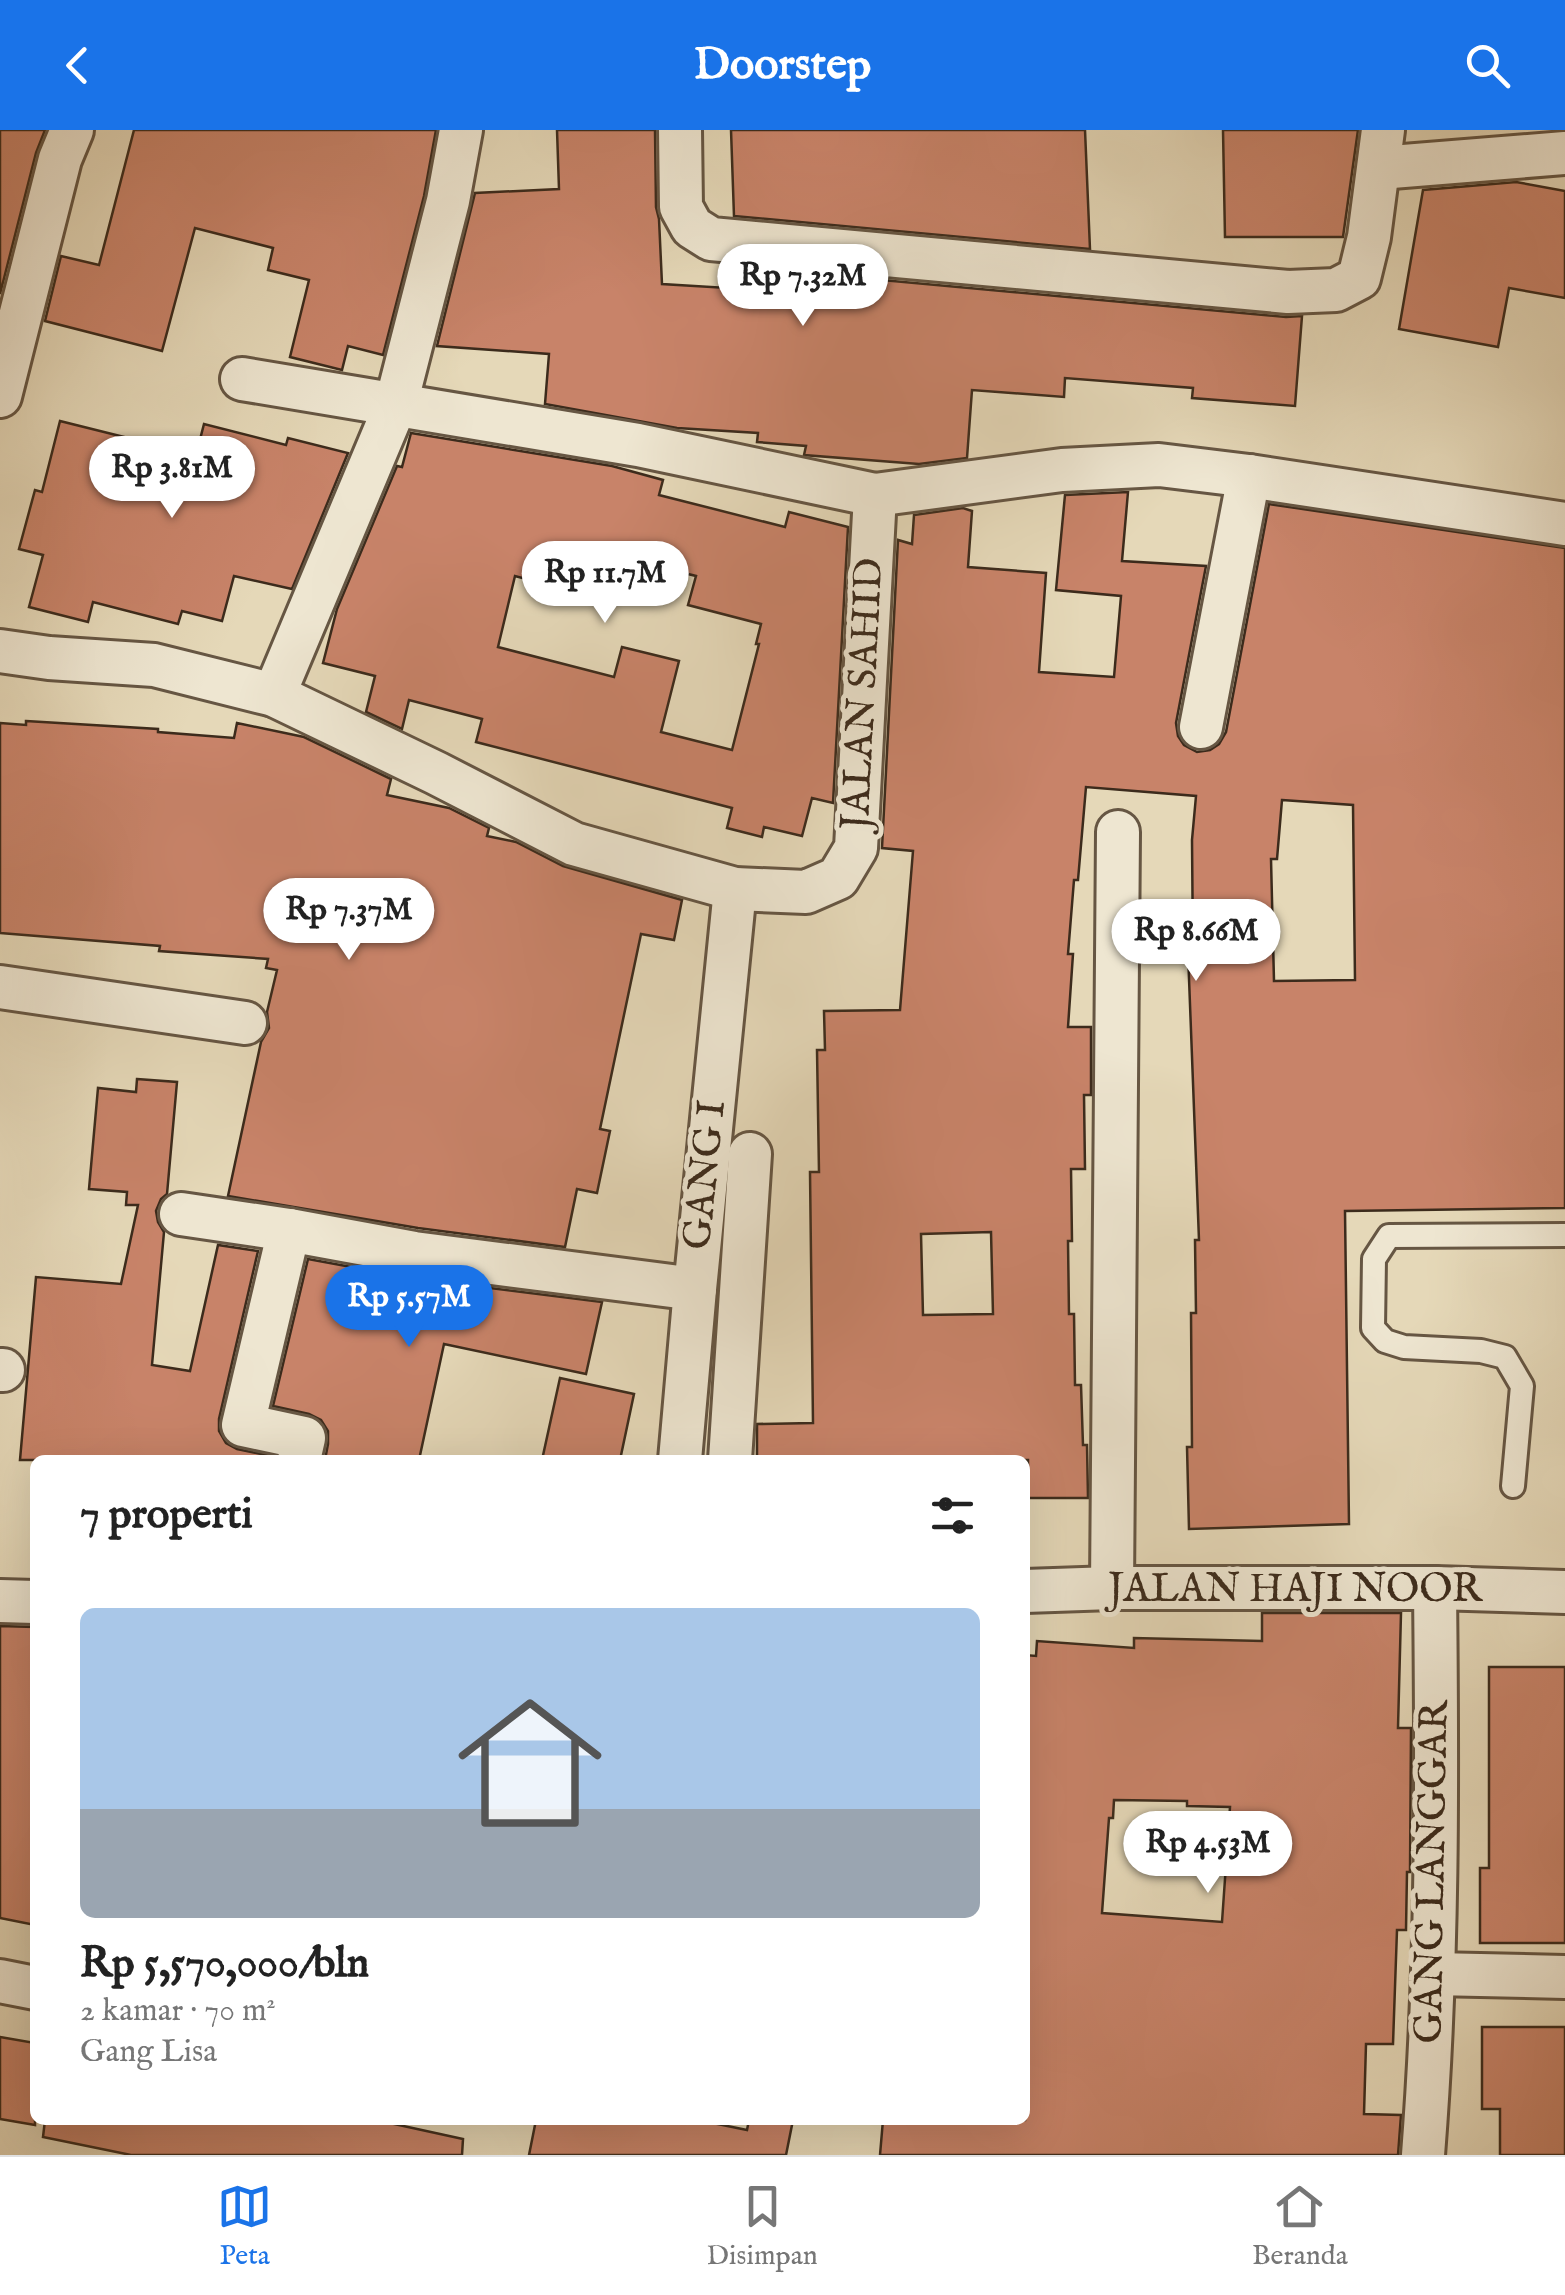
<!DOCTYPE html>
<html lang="id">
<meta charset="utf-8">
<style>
:root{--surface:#fff;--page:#f2f2f2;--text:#222;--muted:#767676;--line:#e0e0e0;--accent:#1a73e8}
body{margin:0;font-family:"IM FELL English",serif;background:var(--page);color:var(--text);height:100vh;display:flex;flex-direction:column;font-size:38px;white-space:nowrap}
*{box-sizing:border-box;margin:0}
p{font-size:32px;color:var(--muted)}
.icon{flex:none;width:55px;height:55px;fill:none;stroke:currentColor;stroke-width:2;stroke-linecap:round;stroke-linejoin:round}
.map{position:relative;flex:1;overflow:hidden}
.panel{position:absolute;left:30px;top:1325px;width:1000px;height:670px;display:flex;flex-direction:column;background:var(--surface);border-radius:15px;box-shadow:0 10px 40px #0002}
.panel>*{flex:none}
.price{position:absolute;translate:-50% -85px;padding:0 22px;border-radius:35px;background:#fff;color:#222;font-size:32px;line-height:65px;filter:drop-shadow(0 2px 5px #0008)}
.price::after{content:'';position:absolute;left:50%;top:60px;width:30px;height:22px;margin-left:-15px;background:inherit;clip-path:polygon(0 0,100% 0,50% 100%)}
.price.selected{background:var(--accent);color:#fff}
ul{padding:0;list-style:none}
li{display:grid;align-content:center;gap:20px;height:530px;padding:0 50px}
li+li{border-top:2px solid var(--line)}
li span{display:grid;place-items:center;height:310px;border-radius:15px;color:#555}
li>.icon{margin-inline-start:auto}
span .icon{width:180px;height:180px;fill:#fffc;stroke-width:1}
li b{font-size:42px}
h2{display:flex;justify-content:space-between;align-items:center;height:120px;padding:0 50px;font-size:42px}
header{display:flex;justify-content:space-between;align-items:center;height:130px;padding:0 50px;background:var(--accent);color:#fff;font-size:45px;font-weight:800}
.tab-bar{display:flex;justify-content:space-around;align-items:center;height:140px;border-top:2px solid var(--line);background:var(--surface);font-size:28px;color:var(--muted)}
.tab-bar a{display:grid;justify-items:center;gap:5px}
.tab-bar .selected{color:var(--accent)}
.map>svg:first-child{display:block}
.building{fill:#c88369;stroke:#3c2b1c;stroke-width:2.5;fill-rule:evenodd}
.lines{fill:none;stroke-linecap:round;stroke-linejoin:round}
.lane-casing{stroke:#665643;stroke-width:28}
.street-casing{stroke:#665643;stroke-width:48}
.lane{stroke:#eee6d1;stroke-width:22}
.street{stroke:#eee6d1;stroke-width:42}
.labels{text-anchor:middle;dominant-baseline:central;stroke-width:10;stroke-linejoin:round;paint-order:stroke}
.street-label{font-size:40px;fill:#3c2b1c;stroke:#eee6d1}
</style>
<header><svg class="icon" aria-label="back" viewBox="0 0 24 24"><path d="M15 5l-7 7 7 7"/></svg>Doorstep<svg class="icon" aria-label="search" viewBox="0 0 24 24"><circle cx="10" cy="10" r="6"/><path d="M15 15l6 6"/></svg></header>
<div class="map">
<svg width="1565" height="2025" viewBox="0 0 1565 2025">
<rect width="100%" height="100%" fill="#e5d8b8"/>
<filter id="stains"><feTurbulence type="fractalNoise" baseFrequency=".002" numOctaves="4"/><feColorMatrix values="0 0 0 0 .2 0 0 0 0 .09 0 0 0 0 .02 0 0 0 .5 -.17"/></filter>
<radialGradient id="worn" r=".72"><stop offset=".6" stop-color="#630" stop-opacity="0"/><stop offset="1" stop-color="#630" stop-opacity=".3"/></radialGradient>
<!-- building -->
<g class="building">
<path d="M0 0H45L36 23 0 164Z"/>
<path d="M134 0H436L424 66 383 225 348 216 342 240 290 227 309 150 268 140 273 118 195 98 162 221 45 191 61 126 99 135Z"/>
<path d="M557 0H655L656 77 659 89 662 154 727 158 728 136 1286 187 1302 186 1295 276 1192 268 1193 258 1065 248 1064 267 972 260 967 328 919 334 804 325 806 316 757 312 758 303 677 298 545 274 549 224 437 216 475 63 559 59Z"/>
<path d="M731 0H1085L1090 119 734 86Z"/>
<path d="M1223 0H1358L1343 107H1225Z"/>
<path d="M1516 52 1565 61V168L1509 158 1498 217 1399 199 1423 60Z"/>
<path d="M60 291 196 325 204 294 286 315 288 308 348 323 292 459 234 446 222 491 182 481 178 494 93 472 88 492 29 477 43 425 19 419 35 360 42 362Z"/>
<path d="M411 303 612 336 663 350 659 365 785 397 789 382 848 397 833 673 812 668 802 706 764 697 762 707 727 698 732 678 476 612 482 589 409 570 402 599 366 582 375 546 323 533 337 479 397 336 402 337ZM571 415 696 446 688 475 761 494 756 514H759L732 620 661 602 679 531 622 517 614 547 498 517 515 446 560 458Z"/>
<path d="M1128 362 1122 431 1206 436 1176 593 1178 606 1184 615 1197 622 1210 620 1219 614 1226 602 1269 374 1565 418V1078L1345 1081 1349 1394 1189 1399 1187 1317H1192L1191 1183H1196L1195 1110H1199L1188 822H1193L1192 710 1196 666 1086 657 1078 750H1074L1068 824H1073L1068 897H1091V965H1084L1085 1039H1071L1072 1111H1068L1069 1184H1074L1075 1255H1081L1083 1315H1087L1088 1368H1028V1330H757V1294L813 1293 810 1042H819L817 920H825L824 881 900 880 913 721 882 718 898 410 912 414 914 385 963 378 972 381 968 437 1046 443 1039 542 1114 547 1121 466 1056 460 1065 365ZM1282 670 1353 675 1355 850 1274 851 1271 729H1277ZM991 1102 993 1184 923 1185 921 1104Z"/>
<path d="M26 591 158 599V602L234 608 237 593 304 607 391 649 387 665 449 678 489 698 487 706 516 712 563 736 682 770 674 810 641 804 600 999 610 1001 597 1063 577 1059 565 1117 418 1098 228 1066 261 912 269 898 267 882 277 840 266 838 268 829 159 821 160 816 0 803V593L26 595Z"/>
<path d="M137 949 177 952 167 1064 161 1069 156 1081 158 1092 164 1102 152 1235 190 1241 218 1115 258 1121 219 1289V1301L226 1313 237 1319 275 1327V1330H20L36 1147 121 1154 138 1075H126L127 1062 89 1059 98 958 136 962Z"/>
<path d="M308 1129 411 1148 602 1172 586 1244 444 1214 419 1330H325L328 1314V1301L321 1290 309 1284 273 1276Z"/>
<path d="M560 1248 634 1264 620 1330H542Z"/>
<path d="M1262 1483H1401L1398 1598H1411L1410 1742H1407L1406 1800H1397L1393 1914H1366L1364 1984 1401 1985 1398 2025H880L883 1990H1025V1525L1036 1526 1037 1511 1134 1518V1508L1262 1511ZM1114 1670 1187 1671V1676L1230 1677 1222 1792 1102 1783 1109 1688H1113Z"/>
<path d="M0 1496 35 1497V1795L0 1788Z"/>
<path d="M1489 1537H1565V1813H1480V1738H1489Z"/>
<path d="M1482 1897H1565V2025H1500V1979H1482Z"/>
<path d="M0 1907 35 1913V1995L0 1989Z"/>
<path d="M45 1990H376L463 2009 462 2025H131L43 2007Z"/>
<path d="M536 1990H698L747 2000 749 1990H793L786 2025H529Z"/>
</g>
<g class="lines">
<defs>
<path id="lane" d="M1513 1356 1522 1256 1505 1227 1481 1221 1404 1217 1385 1211 1373 1198 1374 1129 1389 1106 1565 1105"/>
<g id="street">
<path d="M680 0 681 77 692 97 711 109 1288 162 1336 160 1359 148 1369 107 1383 0"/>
<path d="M1379 38 1565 23"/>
<path d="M242 249 638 315 875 365"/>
<path d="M0 266 60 29 72 0"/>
<path d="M0 521 49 528 154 535 274 565 436 643 574 714 735 759 806 762 838 748 856 718 875 365 1062 340 1159 335 1249 346 1565 394"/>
<path d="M274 565 396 274 448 71 461 0"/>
<path d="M1201 597 1249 346"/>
<path d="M0 857 245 893"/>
<path d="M181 1084 289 1100 414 1123 695 1159"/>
<path d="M289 1100 243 1295 304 1308 299 1330"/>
<path d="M0 1240H3"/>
<path d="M680 1330 695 1159 735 759"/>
<path d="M730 1330 750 1024"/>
<path d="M1112 1458 1118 702"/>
<path d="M1025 1461 1112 1458H1435L1565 1462"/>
<path d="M0 1471 35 1472"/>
<path d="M1434 1844 1565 1847"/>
<path d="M0 1851 35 1858"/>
<path d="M1423 2025C1438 1836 1437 1647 1435 1458"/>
</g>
</defs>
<!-- lane casing -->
<use href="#lane" class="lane-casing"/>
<!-- street casing -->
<use href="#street" class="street-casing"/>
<!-- lane -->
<use href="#lane" class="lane"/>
<!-- street -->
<use href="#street" class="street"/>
</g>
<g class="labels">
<!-- street labels -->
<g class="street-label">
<text transform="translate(864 564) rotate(-87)">JALAN SAHID</text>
<text transform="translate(706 1045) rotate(-84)">GANG I</text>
<text x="1295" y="1460">JALAN HAJI NOOR</text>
<text transform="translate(1433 1742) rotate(-89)">GANG LANGGAR</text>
</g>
</g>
<rect width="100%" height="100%" filter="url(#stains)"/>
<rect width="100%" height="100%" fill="url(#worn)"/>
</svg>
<b class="price" style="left:803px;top:199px">Rp 7.32M</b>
<b class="price" style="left:172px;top:391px">Rp 3.81M</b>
<b class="price" style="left:605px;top:496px">Rp 11.7M</b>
<b class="price" style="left:349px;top:833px">Rp 7.37M</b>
<b class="price" style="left:1196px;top:854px">Rp 8.66M</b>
<b class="price selected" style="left:409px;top:1220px">Rp 5.57M</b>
<b class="price" style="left:1208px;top:1766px">Rp 4.53M</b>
<section class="panel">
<h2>7 properti<svg class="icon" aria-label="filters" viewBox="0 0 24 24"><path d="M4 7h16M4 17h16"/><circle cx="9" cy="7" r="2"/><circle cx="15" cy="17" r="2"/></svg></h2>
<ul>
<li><span style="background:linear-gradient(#a9c7e8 65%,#9aa5b1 0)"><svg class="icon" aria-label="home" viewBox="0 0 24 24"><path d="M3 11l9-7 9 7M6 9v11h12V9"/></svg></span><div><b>Rp 5,570,000/bln</b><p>2 kamar · 70 m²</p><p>Gang Lisa</p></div></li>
</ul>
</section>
</div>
<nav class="tab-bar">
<a class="selected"><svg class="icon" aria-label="map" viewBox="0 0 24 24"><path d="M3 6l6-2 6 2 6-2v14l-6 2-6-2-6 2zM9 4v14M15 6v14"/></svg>Peta</a>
<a><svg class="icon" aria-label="saved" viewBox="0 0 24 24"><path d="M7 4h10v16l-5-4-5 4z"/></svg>Disimpan</a>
<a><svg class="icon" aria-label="home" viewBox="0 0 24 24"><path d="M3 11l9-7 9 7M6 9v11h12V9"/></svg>Beranda</a>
</nav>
